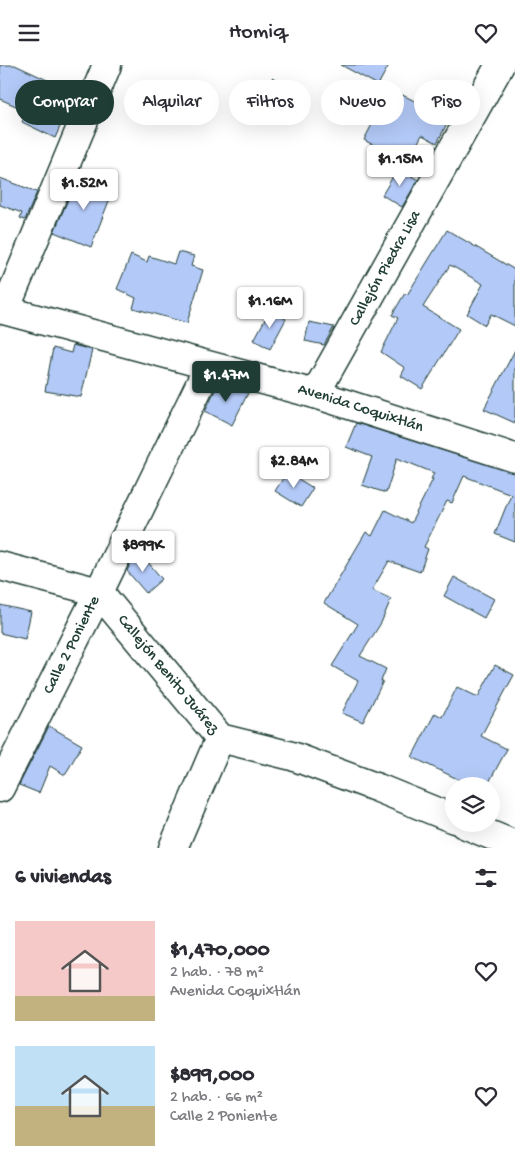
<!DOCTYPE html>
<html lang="es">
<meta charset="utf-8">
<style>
:root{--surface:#fff;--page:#f7f7f7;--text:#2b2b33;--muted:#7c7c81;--accent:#1f3d34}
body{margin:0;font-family:"Gochi Hand",sans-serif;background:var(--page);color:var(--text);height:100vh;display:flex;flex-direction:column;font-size:19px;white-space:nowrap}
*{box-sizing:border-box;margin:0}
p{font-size:16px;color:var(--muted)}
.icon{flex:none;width:28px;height:28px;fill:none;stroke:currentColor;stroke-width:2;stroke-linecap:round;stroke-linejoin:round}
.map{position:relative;height:783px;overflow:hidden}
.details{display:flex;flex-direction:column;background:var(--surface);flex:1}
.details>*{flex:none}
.guide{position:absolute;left:15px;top:15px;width:485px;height:45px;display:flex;gap:10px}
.fabs{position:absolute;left:445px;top:712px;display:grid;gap:10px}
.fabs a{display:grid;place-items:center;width:55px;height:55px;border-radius:50%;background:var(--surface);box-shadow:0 5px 20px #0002;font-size:25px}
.price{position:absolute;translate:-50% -42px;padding:0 11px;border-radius:5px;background:#fff;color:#222;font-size:16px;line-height:32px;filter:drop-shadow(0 1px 2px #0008)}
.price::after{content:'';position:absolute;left:50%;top:30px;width:15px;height:11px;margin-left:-8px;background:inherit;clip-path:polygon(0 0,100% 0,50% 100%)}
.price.current{background:var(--accent);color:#fff}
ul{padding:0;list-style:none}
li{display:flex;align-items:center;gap:15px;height:125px;padding:0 15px}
li span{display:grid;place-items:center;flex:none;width:140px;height:100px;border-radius:0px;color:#555}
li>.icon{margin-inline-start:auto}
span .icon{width:60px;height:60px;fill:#fffc;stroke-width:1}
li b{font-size:21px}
h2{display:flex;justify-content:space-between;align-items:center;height:60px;padding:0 15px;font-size:21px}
.chip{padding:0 18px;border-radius:22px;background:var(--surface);box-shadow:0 5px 20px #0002;font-size:18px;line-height:45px}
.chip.current{background:var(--accent);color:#fff}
header{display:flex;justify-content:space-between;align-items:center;height:65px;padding:0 15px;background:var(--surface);font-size:22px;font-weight:600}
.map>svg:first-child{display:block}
.building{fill:#b3c9f7;stroke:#1f3d34}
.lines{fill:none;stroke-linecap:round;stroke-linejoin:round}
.minor-casing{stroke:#1f3d34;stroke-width:31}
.minor{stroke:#fff;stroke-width:28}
.labels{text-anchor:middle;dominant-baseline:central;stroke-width:5;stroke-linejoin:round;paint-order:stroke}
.street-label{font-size:16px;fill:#1f3d34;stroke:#fff}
</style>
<header><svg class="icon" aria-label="menu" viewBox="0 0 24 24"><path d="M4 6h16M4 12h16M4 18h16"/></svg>Homiq<svg class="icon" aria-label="heart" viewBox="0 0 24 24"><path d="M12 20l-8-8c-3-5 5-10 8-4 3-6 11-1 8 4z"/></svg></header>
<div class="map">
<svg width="515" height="783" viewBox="0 0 515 783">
<rect width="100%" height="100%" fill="#fff"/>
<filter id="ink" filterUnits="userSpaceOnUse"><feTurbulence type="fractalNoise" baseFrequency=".02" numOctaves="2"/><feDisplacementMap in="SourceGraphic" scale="10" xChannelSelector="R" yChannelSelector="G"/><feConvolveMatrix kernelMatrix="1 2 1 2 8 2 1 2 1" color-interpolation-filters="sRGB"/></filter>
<g filter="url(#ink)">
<!-- building -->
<g class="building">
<path d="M0 0H15L75 28 55 73 22 57 27 46 0 34Z"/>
<path d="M341 0H389L378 20Z"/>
<path d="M272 13 297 29 286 46 261 30Z"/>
<path d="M431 23 458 37 437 78 422 70 407 98 364 75 390 24 423 40Z"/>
<path d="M398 103 418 115 402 142 382 130Z"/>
<path d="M79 109 114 123 91 182 54 167Z"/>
<path d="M0 113 37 127 25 155 20 153 22 148 0 140Z"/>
<path d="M447 165 515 205V261L491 249 485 260 467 249 483 219 450 200 423 242 459 264 422 324 401 311 405 303 381 287 398 253 392 250 405 228 407 230Z"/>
<path d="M178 187 194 191 191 201 203 205 187 258 133 243 136 233 117 224 131 190 147 197 149 191 174 199Z"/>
<path d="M270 245 286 254 270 284 254 275Z"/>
<path d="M309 257 334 262 324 280 305 276Z"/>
<path d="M73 280 92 285 81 332 45 326 53 283 71 288Z"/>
<path d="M515 285V358L484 344Z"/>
<path d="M218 319 248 328 232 360 205 346Z"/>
<path d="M356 358 515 408V477L495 469 511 429 464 411 452 438 447 436 424 482 428 484 420 507 389 496 372 525 391 534 381 558 360 591 386 604 381 616H383L363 657 342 648 358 616 332 601 358 559 324 538 366 467 372 471 385 445 411 458 433 414H431L434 408 397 393 386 428 362 420 372 392 346 382Z"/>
<path d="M287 407 313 423 301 442 275 426Z"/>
<path d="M137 484 162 514 146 528 127 506Z"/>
<path d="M454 512 494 534 484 553 444 531Z"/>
<path d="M0 540 31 547 25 574 0 568Z"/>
<path d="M495 600 514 610 481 671 507 684 487 721H472L412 692 435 648 442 652 457 622 478 632Z"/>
<path d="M49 661 82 680 65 710 50 701 39 728 19 720Z"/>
</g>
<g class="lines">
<defs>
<g id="minor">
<path id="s1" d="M0 244 315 329 515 393"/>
<path d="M5 245 107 0"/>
<path id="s2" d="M315 329 500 0"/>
<path id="s3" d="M0 501 99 527 220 673 292 691 378 723 454 754"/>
<path id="s4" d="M0 723 99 527 209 301"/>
<path d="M464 759 515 780"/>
<path d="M173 783 220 673"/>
</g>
</defs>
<!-- minor casing -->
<use href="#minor" class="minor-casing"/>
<!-- minor -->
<use href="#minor" class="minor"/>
</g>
</g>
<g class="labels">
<!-- street labels -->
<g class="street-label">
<text stroke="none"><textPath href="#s2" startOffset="144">Callejón Piedra Lisa</textPath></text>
<text stroke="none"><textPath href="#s1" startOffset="374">Avenida Coquixtlán</textPath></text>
<text stroke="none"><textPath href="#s4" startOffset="160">Calle 2 Poniente</textPath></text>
<text stroke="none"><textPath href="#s3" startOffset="210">Callejón Benito Juárez</textPath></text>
</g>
</g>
</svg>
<div class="fabs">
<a><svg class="icon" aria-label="layers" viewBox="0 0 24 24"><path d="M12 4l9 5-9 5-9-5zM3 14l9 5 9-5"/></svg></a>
</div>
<b class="price" style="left:400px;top:122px">$1.15M</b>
<b class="price" style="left:84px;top:146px">$1.52M</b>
<b class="price" style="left:270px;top:264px">$1.16M</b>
<b class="price current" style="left:226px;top:338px">$1.47M</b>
<b class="price" style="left:294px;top:424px">$2.84M</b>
<b class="price" style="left:143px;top:508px">$899K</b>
<div class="guide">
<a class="chip current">Comprar</a>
<a class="chip">Alquilar</a>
<a class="chip">Filtros</a>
<a class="chip">Nuevo</a>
<a class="chip">Piso</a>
</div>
</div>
<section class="details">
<h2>6 viviendas<svg class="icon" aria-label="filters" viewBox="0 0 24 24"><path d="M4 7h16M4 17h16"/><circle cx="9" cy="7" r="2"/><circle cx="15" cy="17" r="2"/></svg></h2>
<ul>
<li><span style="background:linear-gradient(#f6c9c9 75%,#c2b280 0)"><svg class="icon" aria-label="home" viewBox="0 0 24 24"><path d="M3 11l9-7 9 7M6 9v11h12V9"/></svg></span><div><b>$1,470,000</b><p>2 hab. · 78 m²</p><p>Avenida Coquixtlán</p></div><svg class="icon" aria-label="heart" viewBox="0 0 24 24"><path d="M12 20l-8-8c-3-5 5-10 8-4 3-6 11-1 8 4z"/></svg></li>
<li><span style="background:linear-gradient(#bfe0f5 60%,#c2b280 0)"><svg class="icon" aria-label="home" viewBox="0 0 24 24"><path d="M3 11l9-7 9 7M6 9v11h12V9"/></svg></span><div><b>$899,000</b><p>2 hab. · 66 m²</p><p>Calle 2 Poniente</p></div><svg class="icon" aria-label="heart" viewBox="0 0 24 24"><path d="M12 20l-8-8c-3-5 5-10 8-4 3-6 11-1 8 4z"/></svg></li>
</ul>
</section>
